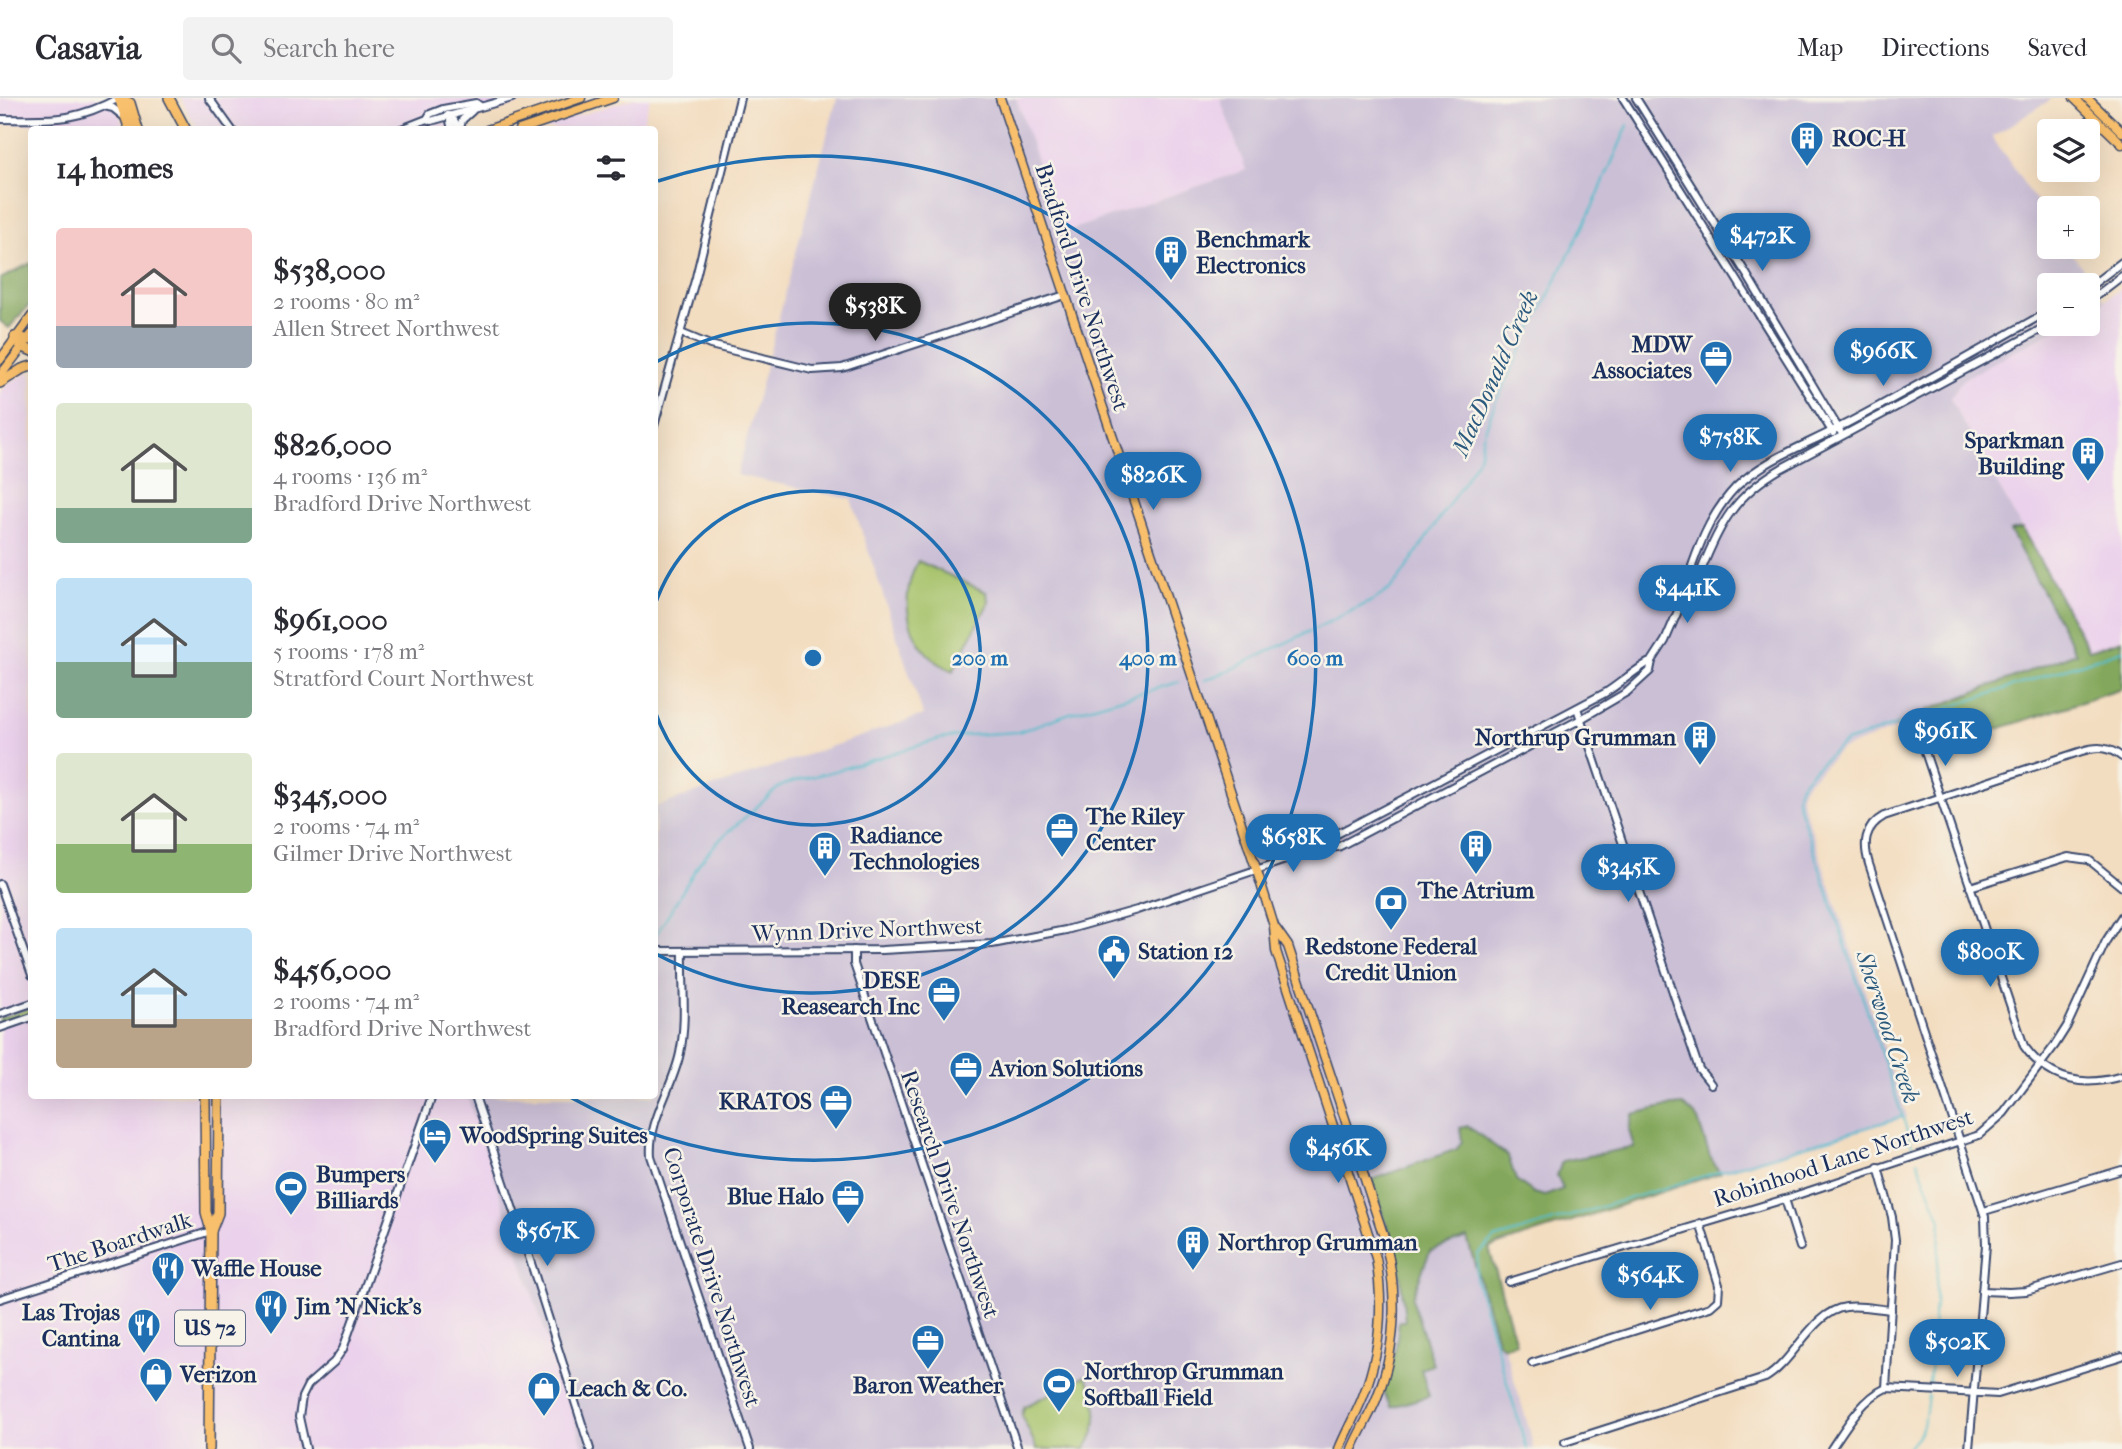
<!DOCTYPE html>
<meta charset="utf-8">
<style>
:root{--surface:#fff;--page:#f2f2f3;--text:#2b2b33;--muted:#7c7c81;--line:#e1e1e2;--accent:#1f6fb2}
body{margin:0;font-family:"IM FELL French Canon",serif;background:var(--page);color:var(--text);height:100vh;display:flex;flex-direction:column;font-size:26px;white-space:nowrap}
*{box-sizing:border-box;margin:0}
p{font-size:23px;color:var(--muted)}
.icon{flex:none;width:38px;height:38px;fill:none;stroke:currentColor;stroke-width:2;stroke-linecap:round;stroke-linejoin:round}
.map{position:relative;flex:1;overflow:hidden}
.side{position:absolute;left:28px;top:28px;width:630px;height:973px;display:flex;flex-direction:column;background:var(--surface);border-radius:7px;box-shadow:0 7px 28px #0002}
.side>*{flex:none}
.controls{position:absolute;left:2037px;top:21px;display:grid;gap:14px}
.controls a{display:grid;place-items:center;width:63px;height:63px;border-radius:7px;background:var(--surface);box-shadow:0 7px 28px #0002;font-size:35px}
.price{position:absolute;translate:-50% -60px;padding:0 16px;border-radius:24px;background:var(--accent);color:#fff;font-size:23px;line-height:46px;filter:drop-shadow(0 2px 4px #0008)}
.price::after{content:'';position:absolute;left:50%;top:42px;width:21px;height:16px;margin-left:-10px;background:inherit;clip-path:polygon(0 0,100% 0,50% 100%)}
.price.selected{background:#222;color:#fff}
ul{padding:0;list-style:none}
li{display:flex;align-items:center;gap:21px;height:175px;padding:0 28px}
li span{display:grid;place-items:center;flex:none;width:196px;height:140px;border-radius:7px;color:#555}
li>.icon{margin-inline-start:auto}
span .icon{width:84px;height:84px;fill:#fffc;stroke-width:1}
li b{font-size:30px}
h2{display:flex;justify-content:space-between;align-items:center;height:84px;padding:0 28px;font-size:30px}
header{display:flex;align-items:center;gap:42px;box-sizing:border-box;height:98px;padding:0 35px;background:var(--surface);border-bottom:2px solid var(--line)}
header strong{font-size:33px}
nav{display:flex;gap:38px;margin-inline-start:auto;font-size:24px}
.search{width:490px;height:63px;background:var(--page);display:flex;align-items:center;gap:18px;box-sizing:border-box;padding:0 24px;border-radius:7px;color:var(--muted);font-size:26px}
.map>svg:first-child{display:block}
.built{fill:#ebd1ec}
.industrial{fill:#cbbfd6}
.green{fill:#a4c168;stroke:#607863;stroke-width:2}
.forest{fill:#83a75c;stroke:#4f6b5d;stroke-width:2}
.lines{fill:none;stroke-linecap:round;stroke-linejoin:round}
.stream{stroke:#50bdca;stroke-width:2}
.minor-casing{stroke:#3b496d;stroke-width:10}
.major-casing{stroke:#3b496d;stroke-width:11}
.highway-casing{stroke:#3b496d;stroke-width:12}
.minor{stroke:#fff;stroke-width:6}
.major{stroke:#f8bf6c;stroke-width:8}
.highway{stroke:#f8bf6c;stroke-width:9}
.ring{fill:none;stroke:#1f6fb2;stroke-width:3.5}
.labels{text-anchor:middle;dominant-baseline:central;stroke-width:5;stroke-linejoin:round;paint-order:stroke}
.shield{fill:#f7f3e8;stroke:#5d6a87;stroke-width:2}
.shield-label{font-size:21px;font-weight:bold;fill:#1b2f5e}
.poi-label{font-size:23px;font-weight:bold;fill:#1b2f5e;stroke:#f7f3e8;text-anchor:start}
.street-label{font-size:23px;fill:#1b2f5e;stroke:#f7f3e8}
.water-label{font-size:24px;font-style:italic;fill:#2b5a7e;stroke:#f7f3e8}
.centre{fill:#1f6fb2;stroke:#f7f3e8;stroke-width:3.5}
.ring-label{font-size:21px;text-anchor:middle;font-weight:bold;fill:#1f6fb2;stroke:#f7f3e8;stroke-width:5;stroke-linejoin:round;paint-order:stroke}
</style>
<header>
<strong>Casavia</strong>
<div class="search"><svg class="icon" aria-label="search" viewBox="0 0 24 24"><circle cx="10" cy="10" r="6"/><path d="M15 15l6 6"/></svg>Search here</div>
<nav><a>Map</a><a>Directions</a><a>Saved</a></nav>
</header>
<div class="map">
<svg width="2122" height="1351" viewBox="0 0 2122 1351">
<rect width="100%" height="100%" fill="#f7f3e8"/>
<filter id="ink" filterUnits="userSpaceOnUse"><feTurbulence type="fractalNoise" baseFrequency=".0143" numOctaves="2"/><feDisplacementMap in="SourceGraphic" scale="14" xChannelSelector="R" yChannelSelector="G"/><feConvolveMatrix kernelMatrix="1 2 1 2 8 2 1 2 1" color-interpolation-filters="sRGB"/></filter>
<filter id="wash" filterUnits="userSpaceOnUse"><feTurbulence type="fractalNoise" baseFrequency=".00686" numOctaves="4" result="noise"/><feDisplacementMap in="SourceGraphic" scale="28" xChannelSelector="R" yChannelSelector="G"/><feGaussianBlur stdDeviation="1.57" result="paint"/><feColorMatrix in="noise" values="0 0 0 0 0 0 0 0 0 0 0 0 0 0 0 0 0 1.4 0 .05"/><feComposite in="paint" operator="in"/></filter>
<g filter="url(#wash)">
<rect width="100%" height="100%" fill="#f3ddc0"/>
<!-- built -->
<g class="built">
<path d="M0 0H115L124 31 60 32 58 26H0Z"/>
<path d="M180 0H537L441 32 198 31Z"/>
<path d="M635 0H650L641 31H536Z"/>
<path d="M1016 0H1220L1246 72 1061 135Z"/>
<path d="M2122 190V542L2089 553 1950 300 1963 281 2064 226H2088V213Z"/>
<path d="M29 274 31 275 32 998H467L584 1351H0V296L8 285Z"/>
</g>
<!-- industrial -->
<path class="industrial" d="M837 0H1016L1061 135 1246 72 1220 0H2048L2050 2 1992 39 2049 122V149H2068L2105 203 2088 213V187H2049V226H2064L1963 281 1950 300 2089 553 1926 613 1925 620 1840 652 1802 690 1801 701 1907 1019 1720 1075 1710 1059 1697 1019 1629 1032 1634 1048 1562 1063 1563 1091 1545 1098 1534 1095 1515 1082 1508 1058 1462 1043 1457 1051 1371 1082 1399 1163 1403 1197 1405 1224 1399 1223 1396 1248 1383 1294 1391 1309 1421 1271 1433 1266 1412 1200 1430 1153 1467 1140 1497 1245 1504 1249 1530 1334 1533 1351H584L467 998H654L655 709 923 617 851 401 737 377Z"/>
<!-- green -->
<g class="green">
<path d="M918 463 986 494 989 504 953 573C909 554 896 504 918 463Z"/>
<path d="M27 911H31L30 917 0 927V920Z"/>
<path d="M1085 1278C1099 1300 1101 1330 1085 1351H1037L1022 1318 1024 1309Z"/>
</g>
<!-- forest -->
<g class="forest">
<path d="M31 165V205L9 230 0 223V181Z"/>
<path d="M2022 430 2089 552 2122 542V591L1936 651 1925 620 1926 613 2076 555 2010 433Z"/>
<path d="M1683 1007 1697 1019 1710 1059 1720 1075 1489 1150 1516 1245 1504 1249 1498 1245 1467 1140 1430 1153 1412 1200 1433 1267 1421 1271 1429 1298 1391 1309 1383 1294 1396 1248 1399 1223H1405L1399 1163 1371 1082 1457 1051 1462 1043 1460 1030 1468 1028 1508 1058 1516 1082 1534 1095 1545 1098 1563 1091 1557 1078 1562 1063 1634 1049 1629 1032 1633 1016 1664 1009Z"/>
</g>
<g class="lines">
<!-- stream -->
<g class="stream">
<path d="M1205 582 1230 572 1374 502 1389 492 1399 481 1462 387 1479 359 1483 338 1495 305 1593 108 1628 27"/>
<path d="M656 837 700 764 717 744 778 690 788 685 838 672 940 641 968 637 1018 634 1070 615 1179 584"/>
<path d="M1914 1053 1803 720C1800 711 1795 701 1798 692 1802 680 1835 651 1846 644L2122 552"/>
<path d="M1917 1062 1941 1122 1929 1287"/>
<path d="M1527 1351 1476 1181 1478 1156 1494 1141 1901 1019"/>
<path d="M1907 1351C1925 1333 1925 1322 1928 1297"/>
</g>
</g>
</g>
<g filter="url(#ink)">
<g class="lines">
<defs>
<g id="minor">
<path d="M209 0 232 32"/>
<path d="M1623 0 1833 335"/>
<path d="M1636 0 1747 177 1840 333"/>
<path d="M104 8 113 10 123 18"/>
<path d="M448 17 454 22 460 32"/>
<path d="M451 17 450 23 452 32"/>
<path d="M0 21C51 21 72 25 119 0"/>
<path d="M427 21 431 23 512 0"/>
<path d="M460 31 462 22 472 13"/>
<path d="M399 32 427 21 430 16 443 11 476 5 480 8"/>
<path d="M2088 190 2122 164"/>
<path d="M2088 204 2122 178"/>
<path d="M681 235 710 247 812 272 842 270 1065 197"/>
<path d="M654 328 696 179 740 0"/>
<path d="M1694 476 1692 468C1702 439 1714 412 1736 389 1763 362 1804 348 1838 330 1909 293 1979 252 2049 213"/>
<path d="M1577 610 1699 971 1711 986"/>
<path d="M1923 648 2024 948C2049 983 2083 990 2122 978"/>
<path d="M1320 750 1333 738 1605 595C1619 587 1639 568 1652 563"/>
<path d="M0 786 32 877"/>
<path d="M1970 789 2068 759 2089 762 2122 789"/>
<path d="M854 852V866L1018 1351"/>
<path d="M654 853 882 852 992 846 1066 832 1137 812 1318 751 1338 749 1581 621 1627 594 1650 573 1652 563 1665 543 1694 476 1701 473C1720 425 1735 397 1782 370L2051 226"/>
<path d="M683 853C682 887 687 922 680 955 673 990 648 1022 651 1058L750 1351"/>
<path d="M0 916 32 905"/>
<path d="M0 930 32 919"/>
<path d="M475 998 530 1162 590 1351"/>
<path d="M1878 1069 1892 1119 1895 1142 1886 1290"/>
<path d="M1785 1101 1800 1149"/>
<path d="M1984 1113 2122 1072"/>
<path d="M1509 1184 1785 1101 1979 1037 2004 1015 2055 947 2067 928 2106 843 2122 818"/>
<path d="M1982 1193 2009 1194 2026 1193 2122 1165"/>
<path d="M0 1201 211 1133"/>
<path d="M1532 1265 1710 1209 1718 1202 1719 1187 1700 1125"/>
<path d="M1565 1344 1765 1280C1794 1264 1812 1213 1846 1209 1861 1207 1876 1211 1891 1212"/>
<path d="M306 1351 299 1319 302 1299 308 1287 334 1264 343 1251 432 998"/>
<path d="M1831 1351C1845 1330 1862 1301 1886 1290L1998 1296 2122 1258"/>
<path d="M1969 1351 1986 1147 1985 1119 1869 766C1863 746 1864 729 1884 718L2082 653C2098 648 2109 649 2122 659"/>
</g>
<g id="major">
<path d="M1000 0 1257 773 1274 828 1276 853 1376 1160C1384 1208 1381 1255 1362 1301 1355 1318 1346 1334 1339 1351"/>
<path d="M2074 0 2122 46"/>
<path d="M2087 0 2122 34"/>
<path d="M487 32 581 0"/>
<path d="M519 32 613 0"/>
<path d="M0 262 32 218"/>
<path d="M0 278 32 236"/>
<path d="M1276 831 1288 848 1385 1142C1398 1195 1397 1250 1376 1302 1369 1319 1359 1334 1352 1351"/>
</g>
<g id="highway">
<path d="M119 0 130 32"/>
<path d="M120 0 130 5 138 32"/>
<path d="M169 0 186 32"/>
<path d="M15 239 21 248 32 253"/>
<path d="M15 239 32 242"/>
<path d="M0 285 22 271 32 268"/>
<path d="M205 998 206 1114 211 1133 209 1351"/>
<path d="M211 1133 218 1115 219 998"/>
</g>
</defs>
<!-- minor casing -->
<use href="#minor" class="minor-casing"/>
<!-- major casing -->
<use href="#major" class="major-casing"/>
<!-- highway casing -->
<use href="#highway" class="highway-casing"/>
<!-- minor -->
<use href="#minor" class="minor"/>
<!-- major -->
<use href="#major" class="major"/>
<!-- highway -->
<use href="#highway" class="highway"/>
</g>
</g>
<!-- distance rings -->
<g class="ring">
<path d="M655 507A167 167 0 1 1 655 613"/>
<path d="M656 264A335 335 0 1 1 656 856"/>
<path d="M658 83A502 502 0 1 1 570 999"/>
</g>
<!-- icons -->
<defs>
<symbol id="building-pin" viewBox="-11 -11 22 30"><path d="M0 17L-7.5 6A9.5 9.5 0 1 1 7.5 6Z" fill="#1f6fb2" stroke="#f7f3e8"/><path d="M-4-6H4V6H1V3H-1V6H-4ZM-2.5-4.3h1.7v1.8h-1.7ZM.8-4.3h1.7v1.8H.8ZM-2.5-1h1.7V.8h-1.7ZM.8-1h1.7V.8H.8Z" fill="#fff"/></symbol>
<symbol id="office-pin" viewBox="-11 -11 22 30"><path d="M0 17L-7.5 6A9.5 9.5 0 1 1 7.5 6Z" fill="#1f6fb2" stroke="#f7f3e8"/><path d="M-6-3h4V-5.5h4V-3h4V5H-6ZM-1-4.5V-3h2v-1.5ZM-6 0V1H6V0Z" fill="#fff"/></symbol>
<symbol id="bank-pin" viewBox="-11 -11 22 30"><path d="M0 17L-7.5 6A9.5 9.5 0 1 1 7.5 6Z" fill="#1f6fb2" stroke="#f7f3e8"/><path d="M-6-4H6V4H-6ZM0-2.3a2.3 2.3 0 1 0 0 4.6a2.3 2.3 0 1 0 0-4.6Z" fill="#fff"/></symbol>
<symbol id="civic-pin" viewBox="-11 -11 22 30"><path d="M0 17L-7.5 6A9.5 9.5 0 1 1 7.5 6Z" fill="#1f6fb2" stroke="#f7f3e8"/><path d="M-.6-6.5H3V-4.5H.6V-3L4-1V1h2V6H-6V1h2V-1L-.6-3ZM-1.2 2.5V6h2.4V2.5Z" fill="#fff"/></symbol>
<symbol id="hotel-pin" viewBox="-11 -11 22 30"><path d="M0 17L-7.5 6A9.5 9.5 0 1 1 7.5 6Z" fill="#1f6fb2" stroke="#f7f3e8"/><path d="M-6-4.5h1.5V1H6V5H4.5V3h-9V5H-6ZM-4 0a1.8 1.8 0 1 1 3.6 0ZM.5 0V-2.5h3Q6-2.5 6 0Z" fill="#fff"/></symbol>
<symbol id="stadium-pin" viewBox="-11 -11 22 30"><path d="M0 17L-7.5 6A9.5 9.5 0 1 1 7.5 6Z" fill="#1f6fb2" stroke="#f7f3e8"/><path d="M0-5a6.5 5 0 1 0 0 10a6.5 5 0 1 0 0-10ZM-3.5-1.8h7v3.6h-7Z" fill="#fff"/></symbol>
<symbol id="restaurant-pin" viewBox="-11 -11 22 30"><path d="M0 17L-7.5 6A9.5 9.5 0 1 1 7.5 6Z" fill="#1f6fb2" stroke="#f7f3e8"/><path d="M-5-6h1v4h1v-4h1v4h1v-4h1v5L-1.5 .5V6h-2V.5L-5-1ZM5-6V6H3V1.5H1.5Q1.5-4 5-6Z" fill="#fff"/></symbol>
<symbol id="shop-pin" viewBox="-11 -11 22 30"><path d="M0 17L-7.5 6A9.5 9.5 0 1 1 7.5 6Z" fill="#1f6fb2" stroke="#f7f3e8"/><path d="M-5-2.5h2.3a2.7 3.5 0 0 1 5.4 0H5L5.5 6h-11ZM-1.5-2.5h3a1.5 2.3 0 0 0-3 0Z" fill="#fff"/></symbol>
</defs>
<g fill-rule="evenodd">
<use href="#building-pin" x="1788" y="21" width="38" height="52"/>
<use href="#building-pin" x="1152" y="135" width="38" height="52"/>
<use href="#office-pin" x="1697" y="240" width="38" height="52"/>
<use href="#building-pin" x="2069" y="336" width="38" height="52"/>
<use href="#building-pin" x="1681" y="620" width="38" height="52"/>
<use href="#office-pin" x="1043" y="712" width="38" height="52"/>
<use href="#building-pin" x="1457" y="729" width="38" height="52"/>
<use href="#building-pin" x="806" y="731" width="38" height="52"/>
<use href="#bank-pin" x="1372" y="785" width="38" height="52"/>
<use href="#civic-pin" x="1095" y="834" width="38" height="52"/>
<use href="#office-pin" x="925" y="876" width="38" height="52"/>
<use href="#office-pin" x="947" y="951" width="38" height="52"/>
<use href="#office-pin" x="817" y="984" width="38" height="52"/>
<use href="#hotel-pin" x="416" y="1018" width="38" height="52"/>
<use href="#stadium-pin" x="272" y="1070" width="38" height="52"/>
<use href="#office-pin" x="829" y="1079" width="38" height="52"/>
<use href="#building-pin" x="1174" y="1125" width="38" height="52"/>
<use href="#restaurant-pin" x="149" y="1151" width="38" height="52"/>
<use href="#restaurant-pin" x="252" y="1189" width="38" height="52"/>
<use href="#restaurant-pin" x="125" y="1208" width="38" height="52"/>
<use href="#office-pin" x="909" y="1224" width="38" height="52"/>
<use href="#shop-pin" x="137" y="1257" width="38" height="52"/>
<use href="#stadium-pin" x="1040" y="1267" width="38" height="52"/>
<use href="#shop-pin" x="525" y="1271" width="38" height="52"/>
</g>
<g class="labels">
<!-- shield labels -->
<rect class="shield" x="175" y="1212.5" width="70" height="35" rx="5"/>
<g class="shield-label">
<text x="210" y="1230">US 72</text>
</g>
<!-- poi labels -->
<g class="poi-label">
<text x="1832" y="40">ROC-H</text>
<text x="1196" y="141">Benchmark<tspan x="1196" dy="26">Electronics</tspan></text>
<text x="1692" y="246" text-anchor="end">MDW<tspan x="1692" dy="26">Associates</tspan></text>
<text x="2064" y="342" text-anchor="end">Sparkman<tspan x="2064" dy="26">Building</tspan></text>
<text x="1676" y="639" text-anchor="end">Northrup Grumman</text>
<text x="1086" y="718">The Riley<tspan x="1086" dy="26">Center</tspan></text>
<text x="850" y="737">Radiance<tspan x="850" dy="26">Technologies</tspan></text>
<text x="1476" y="792" text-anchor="middle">The Atrium</text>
<text x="1391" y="848" text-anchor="middle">Redstone Federal<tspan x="1391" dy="26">Credit Union</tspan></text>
<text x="1138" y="853">Station 12</text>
<text x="920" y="882" text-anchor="end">DESE<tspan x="920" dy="26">Reasearch Inc</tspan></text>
<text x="990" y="970">Avion Solutions</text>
<text x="812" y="1003" text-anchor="end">KRATOS</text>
<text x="460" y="1037">WoodSpring Suites</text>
<text x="316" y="1076">Bumpers<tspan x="316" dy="26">Billiards</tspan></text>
<text x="824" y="1098" text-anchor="end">Blue Halo</text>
<text x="1218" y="1144">Northrop Grumman</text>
<text x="192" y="1170">Waffle House</text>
<text x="296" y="1208">Jim 'N Nick's</text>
<text x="120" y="1214" text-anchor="end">Las Trojas<tspan x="120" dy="26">Cantina</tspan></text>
<text x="1084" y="1273">Northrop Grumman<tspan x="1084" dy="26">Softball Field</tspan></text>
<text x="180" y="1276">Verizon</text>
<text x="928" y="1287" text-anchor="middle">Baron Weather</text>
<text x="568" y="1290">Leach &amp; Co.</text>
</g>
<!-- street labels -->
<g class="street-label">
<text transform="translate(1082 189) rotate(72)">Bradford Drive Northwest</text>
<text transform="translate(867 832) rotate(-2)">Wynn Drive Northwest</text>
<text transform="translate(1843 1060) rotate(-18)">Robinhood Lane Northwest</text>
<text transform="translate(950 1096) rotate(71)">Research Drive Northwest</text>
<text transform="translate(120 1144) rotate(-18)">The Boardwalk</text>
<text transform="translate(712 1179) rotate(72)">Corporate Drive Northwest</text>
</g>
<!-- water labels -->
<g class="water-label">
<text transform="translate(1495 275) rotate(-66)">MacDonald Creek</text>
<text transform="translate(1888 929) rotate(72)">Sherwood Creek</text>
</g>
</g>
<circle cx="813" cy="560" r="10" class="centre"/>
<g class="ring-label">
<text x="980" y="567">200 m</text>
<text x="1148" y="567">400 m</text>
<text x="1315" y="567">600 m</text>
</g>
</svg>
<div class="controls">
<a><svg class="icon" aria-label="layers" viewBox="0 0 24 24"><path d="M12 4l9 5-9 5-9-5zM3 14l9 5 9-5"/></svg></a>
<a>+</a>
<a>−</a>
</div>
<b class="price" style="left:1762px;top:175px">$472K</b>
<b class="price selected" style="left:875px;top:245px">$538K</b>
<b class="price" style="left:1883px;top:290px">$966K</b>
<b class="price" style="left:1730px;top:376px">$758K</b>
<b class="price" style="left:1153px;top:414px">$826K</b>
<b class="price" style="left:1687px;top:527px">$441K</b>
<b class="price" style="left:1945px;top:670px">$961K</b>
<b class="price" style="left:1293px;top:776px">$658K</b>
<b class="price" style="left:1628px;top:806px">$345K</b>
<b class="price" style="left:1990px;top:891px">$800K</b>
<b class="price" style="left:1338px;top:1087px">$456K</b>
<b class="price" style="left:547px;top:1170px">$567K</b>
<b class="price" style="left:1650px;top:1214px">$564K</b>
<b class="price" style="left:1957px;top:1281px">$502K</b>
<section class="side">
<h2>14 homes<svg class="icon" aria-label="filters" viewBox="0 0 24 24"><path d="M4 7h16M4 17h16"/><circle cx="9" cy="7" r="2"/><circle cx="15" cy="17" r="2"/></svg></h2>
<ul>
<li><span style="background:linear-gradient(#f6c9c9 70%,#9aa5b1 0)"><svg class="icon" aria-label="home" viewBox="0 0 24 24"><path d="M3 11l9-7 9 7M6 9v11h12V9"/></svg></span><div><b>$538,000</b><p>2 rooms · 80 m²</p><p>Allen Street Northwest</p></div></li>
<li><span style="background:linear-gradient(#dfe7d0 75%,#7fa58c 0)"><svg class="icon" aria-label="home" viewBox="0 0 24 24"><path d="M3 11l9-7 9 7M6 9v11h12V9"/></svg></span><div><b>$826,000</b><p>4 rooms · 136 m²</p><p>Bradford Drive Northwest</p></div></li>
<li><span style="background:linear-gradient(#bfe0f5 60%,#7fa58c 0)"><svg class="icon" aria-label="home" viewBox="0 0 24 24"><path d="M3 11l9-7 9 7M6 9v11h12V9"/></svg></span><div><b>$961,000</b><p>5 rooms · 178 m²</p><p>Stratford Court Northwest</p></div></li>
<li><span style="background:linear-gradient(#dfe7d0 65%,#8fb573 0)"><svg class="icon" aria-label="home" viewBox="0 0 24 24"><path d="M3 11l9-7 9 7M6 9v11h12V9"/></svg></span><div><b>$345,000</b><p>2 rooms · 74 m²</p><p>Gilmer Drive Northwest</p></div></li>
<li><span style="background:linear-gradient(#bfe0f5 65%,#b9a48a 0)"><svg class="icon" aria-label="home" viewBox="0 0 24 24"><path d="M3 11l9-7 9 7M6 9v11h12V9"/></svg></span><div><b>$456,000</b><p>2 rooms · 74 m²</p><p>Bradford Drive Northwest</p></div></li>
</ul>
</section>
</div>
